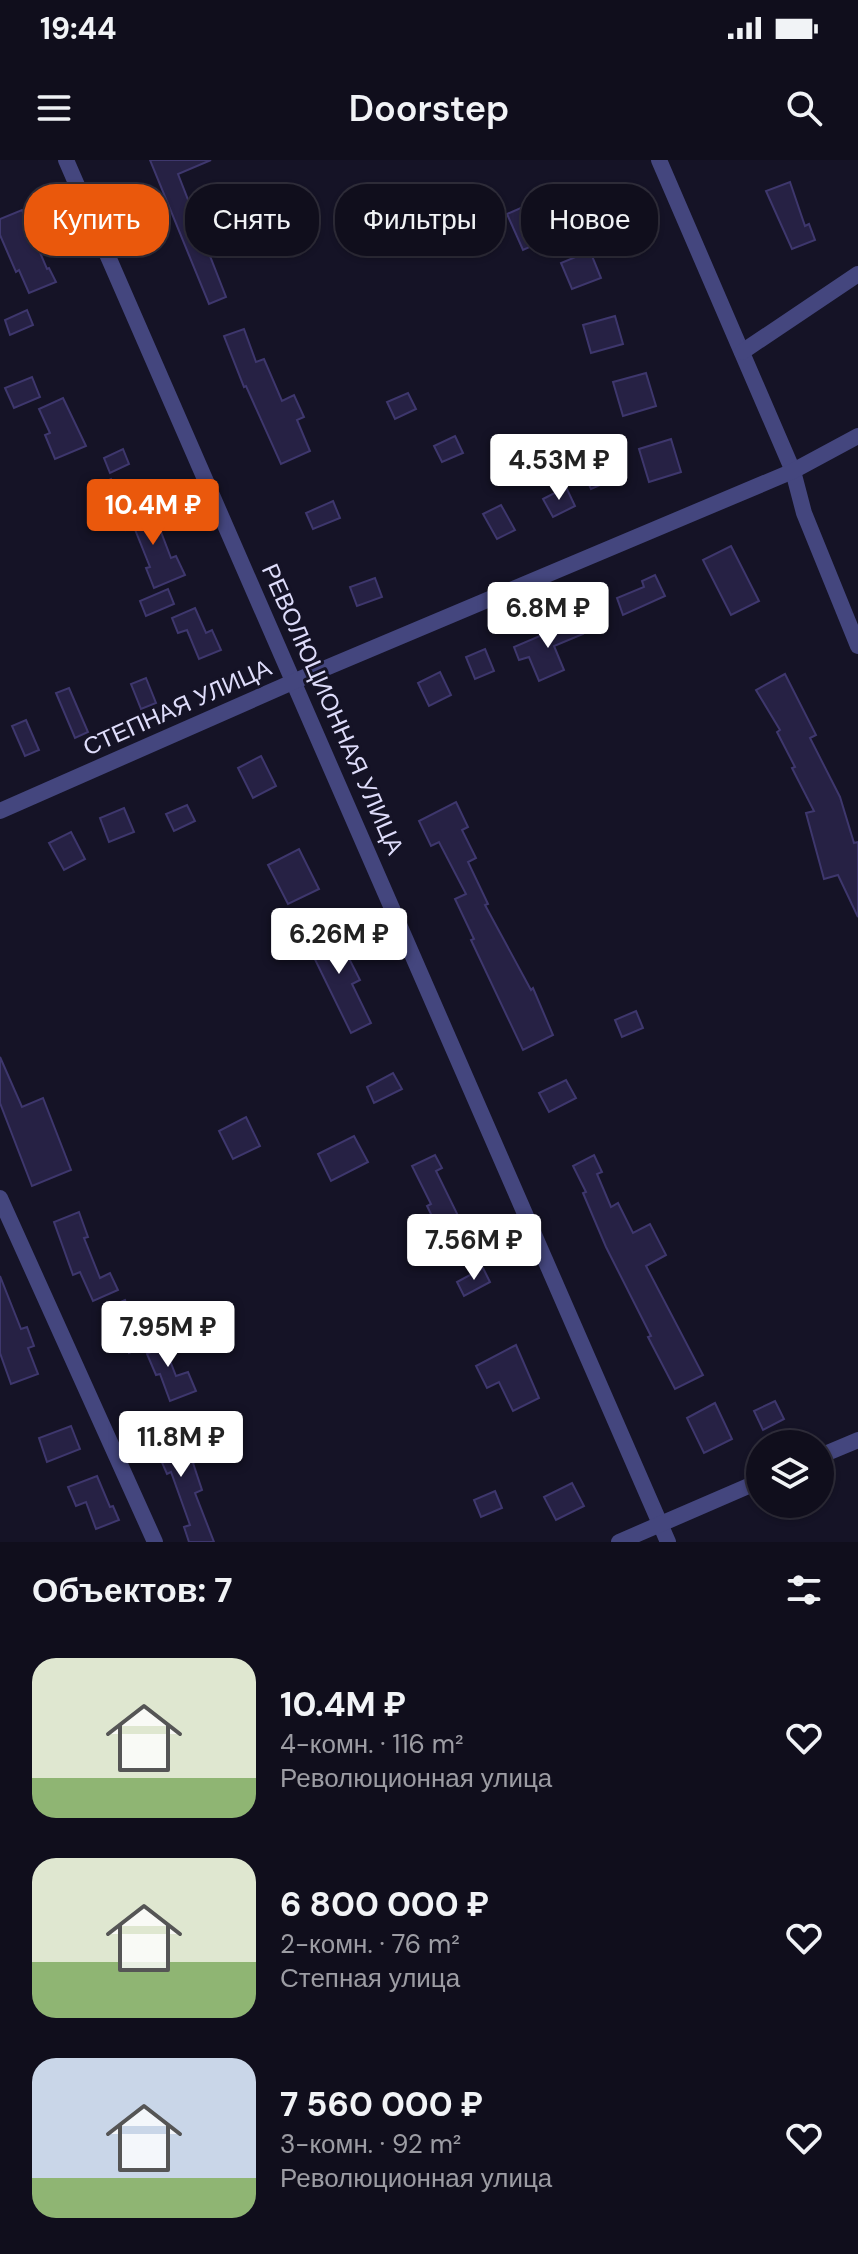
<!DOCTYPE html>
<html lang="ru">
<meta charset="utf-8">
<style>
:root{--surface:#100e1c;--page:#1e1c29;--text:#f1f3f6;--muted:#9c9ca3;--line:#302e3b;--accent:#ea580c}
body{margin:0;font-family:"DM Sans",sans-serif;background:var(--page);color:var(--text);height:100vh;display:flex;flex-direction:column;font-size:30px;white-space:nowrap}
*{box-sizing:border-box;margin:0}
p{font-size:26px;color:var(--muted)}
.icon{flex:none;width:44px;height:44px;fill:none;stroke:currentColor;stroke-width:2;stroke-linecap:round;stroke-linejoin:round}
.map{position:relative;height:1382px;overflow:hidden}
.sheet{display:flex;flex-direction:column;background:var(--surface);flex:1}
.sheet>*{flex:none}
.guide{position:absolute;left:24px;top:24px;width:810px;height:72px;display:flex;gap:16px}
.tools{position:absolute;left:746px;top:1270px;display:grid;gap:16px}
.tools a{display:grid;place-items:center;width:88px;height:88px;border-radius:50%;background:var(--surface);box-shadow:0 2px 6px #0004,0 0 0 2px var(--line);font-size:40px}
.price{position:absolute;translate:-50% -68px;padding:0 18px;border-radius:8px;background:#fff;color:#222;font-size:26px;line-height:52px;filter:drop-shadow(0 2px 4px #0008)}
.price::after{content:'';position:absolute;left:50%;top:48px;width:24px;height:18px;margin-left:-12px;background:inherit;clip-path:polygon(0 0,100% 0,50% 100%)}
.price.selected{background:var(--accent);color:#fff}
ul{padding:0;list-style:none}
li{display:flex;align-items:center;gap:24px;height:200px;padding:0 32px}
li span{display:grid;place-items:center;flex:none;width:224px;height:160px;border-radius:24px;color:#555}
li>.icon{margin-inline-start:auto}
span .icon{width:96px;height:96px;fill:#fffc;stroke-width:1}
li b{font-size:34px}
h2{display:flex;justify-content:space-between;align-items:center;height:96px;padding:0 32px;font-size:34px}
.pill{padding:0 28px;border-radius:32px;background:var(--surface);box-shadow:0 2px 6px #0004,0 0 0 2px var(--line);font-size:28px;line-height:72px}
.pill.selected{background:var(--accent);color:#fff}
.status{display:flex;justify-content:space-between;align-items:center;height:56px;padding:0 40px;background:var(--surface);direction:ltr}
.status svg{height:22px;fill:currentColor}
header{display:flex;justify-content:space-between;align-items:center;height:104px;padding:0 32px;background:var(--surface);font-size:36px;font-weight:600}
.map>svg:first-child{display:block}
.building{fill:#262144;stroke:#3e376d;stroke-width:2}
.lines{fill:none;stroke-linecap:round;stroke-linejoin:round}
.minor{stroke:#44467e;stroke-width:16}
.labels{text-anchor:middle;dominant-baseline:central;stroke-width:6;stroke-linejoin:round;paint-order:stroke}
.street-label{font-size:24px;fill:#dedcfa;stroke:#151326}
</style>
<div class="status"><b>19:44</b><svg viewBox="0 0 49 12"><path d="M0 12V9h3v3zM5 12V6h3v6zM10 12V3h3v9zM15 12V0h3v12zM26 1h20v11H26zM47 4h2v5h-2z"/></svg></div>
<header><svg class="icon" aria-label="menu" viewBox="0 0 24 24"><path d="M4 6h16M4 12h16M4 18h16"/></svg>Doorstep<svg class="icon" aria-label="search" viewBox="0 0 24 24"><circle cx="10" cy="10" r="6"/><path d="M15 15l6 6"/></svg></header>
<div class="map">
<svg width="858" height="1382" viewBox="0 0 858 1382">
<rect width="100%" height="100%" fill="#151326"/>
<!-- building -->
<g class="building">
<path d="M150 0H211L178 14 226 137 209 144Z"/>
<path d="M790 22 805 66 809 64 815 80 792 89 766 31Z"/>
<path d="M539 40 554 76 523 90 507 54Z"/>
<path d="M22 50 47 109 49 108 56 122 29 133 19 110 16 112 0 75V59Z"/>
<path d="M590 91 601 118 572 129 561 103Z"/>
<path d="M27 150 33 165 10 175 5 160Z"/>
<path d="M615 156 623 184 591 193 583 165Z"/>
<path d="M244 169 256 202 264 199 282 241 294 235 304 257 297 260 310 291 281 304 246 226 244 227 224 176Z"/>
<path d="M646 213 656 246 623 256 613 222Z"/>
<path d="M32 217 40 237 14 248 5 228Z"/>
<path d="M408 233 416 249 395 259 387 242Z"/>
<path d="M63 238 86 286 55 299 45 275 50 273 39 249Z"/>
<path d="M455 276 463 293 442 302 434 286Z"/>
<path d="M671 279 681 312 649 322 639 289Z"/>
<path d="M123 289 129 304 110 313 104 298Z"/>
<path d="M605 303 612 320 591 329 583 312Z"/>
<path d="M111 319 117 335 94 345 88 329Z"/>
<path d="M566 327 575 346 553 357 543 339Z"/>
<path d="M333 341 340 358 313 369 306 353Z"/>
<path d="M144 343 158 373 161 372 171 398 176 396 185 415 154 428 146 408 150 407 134 367 126 370 120 353Z"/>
<path d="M501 345 515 370 497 379 483 354Z"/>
<path d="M731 386 759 441 731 455 703 400Z"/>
<path d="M655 415 665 436 623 455 617 438 644 427 642 421Z"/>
<path d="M375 418 382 437 357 446 350 427Z"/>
<path d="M168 429 174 444 146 456 140 441Z"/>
<path d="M195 448 206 473 212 470 221 490 199 499 187 470 178 473 172 458Z"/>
<path d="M577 460 583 474 554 486 564 510 539 521 529 497 519 500 514 487Z"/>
<path d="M485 489 494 511 475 519 466 497Z"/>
<path d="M440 512 451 535 429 546 418 523Z"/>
<path d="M785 514 816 575 810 578 840 637 854 683 858 682V757L838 715 824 719 806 653 814 651 792 608 795 607 777 572 780 570 756 530Z"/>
<path d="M146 518 156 543 141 549 131 524Z"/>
<path d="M69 528 88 572 75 578 56 533Z"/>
<path d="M26 560 39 590 25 596 12 566Z"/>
<path d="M261 596 276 626 253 638 238 608Z"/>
<path d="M456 642 468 667 462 670 476 698 468 702 488 744 485 745 531 830 533 828 553 875 523 890 471 780 474 779 455 739 466 734 439 682 431 686 419 661Z"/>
<path d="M187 645 195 661 174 671 166 654Z"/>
<path d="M124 648 134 672 109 682 100 658Z"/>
<path d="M71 672 85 699 64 710 49 683Z"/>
<path d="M299 689 319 729 288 744 268 705Z"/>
<path d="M332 765 360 820 352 824 371 863 351 873 305 779Z"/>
<path d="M636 851 643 868 622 877 615 860Z"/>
<path d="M0 897 22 947 43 938 71 1010 32 1026 0 943Z"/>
<path d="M393 913 402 929 374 943 367 927Z"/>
<path d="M566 920 576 938 549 952 539 933Z"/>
<path d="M246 957 260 986 233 999 219 971Z"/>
<path d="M354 976 368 1002 331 1021 318 994Z"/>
<path d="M435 995 442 1008 436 1011 468 1076 447 1087 427 1046 431 1044 412 1006Z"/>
<path d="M594 995 602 1012 597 1014 611 1047 618 1043 633 1073 650 1064 666 1095 646 1106 703 1215 675 1229 648 1177 651 1176 606 1087 583 1033 586 1032 573 1006Z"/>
<path d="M79 1052 88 1077 84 1078 100 1118 110 1113 118 1130 93 1141 80 1112 73 1115 54 1062Z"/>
<path d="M483 1108 490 1122 464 1136 457 1122Z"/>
<path d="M0 1116 21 1169 27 1167 34 1186 28 1188 38 1214 11 1224 0 1193Z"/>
<path d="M125 1140 143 1187 129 1193 111 1146Z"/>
<path d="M158 1170 176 1216 188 1212 196 1231 170 1241 160 1214 156 1215 147 1194 151 1192 145 1176Z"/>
<path d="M516 1185 539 1238 513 1251 499 1222 487 1228 476 1206Z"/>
<path d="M775 1241 784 1259 763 1270 754 1251Z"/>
<path d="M715 1243 732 1279 704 1293 687 1258Z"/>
<path d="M164 1259 177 1290 188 1285 195 1302 193 1303 202 1330 195 1333 214 1382H189L184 1367 190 1365 171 1312 167 1314 154 1284 150 1286 143 1268Z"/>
<path d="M71 1266 80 1289 47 1302 39 1278Z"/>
<path d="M97 1316 110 1347 113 1346 119 1360 96 1369 86 1342 76 1346 68 1327Z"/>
<path d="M572 1323 584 1346 556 1360 544 1337Z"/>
<path d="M495 1331 502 1348 481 1357 474 1340Z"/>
</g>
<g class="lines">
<!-- minor -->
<g class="minor">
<path d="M66 0 668 1382"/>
<path d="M659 0 793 311 804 353 858 486"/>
<path d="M742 192 858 114"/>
<path d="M0 651 295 521 793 311 858 276"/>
<path d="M0 1038 155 1382"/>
<path d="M820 1296 858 1280"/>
<path d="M619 1382 760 1321"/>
</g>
</g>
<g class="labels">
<!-- street labels -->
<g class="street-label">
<text transform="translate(177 547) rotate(-24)">СТЕПНАЯ УЛИЦА</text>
<text transform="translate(333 549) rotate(66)">РЕВОЛЮЦИОННАЯ УЛИЦА</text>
</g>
</g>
</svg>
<div class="tools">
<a><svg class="icon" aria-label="layers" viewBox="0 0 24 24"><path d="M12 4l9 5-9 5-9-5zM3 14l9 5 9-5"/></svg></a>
</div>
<b class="price" style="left:559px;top:342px">4.53M ₽</b>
<b class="price selected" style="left:153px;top:387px">10.4M ₽</b>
<b class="price" style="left:548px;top:490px">6.8M ₽</b>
<b class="price" style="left:339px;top:816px">6.26M ₽</b>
<b class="price" style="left:474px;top:1122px">7.56M ₽</b>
<b class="price" style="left:168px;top:1209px">7.95M ₽</b>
<b class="price" style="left:181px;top:1319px">11.8M ₽</b>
<div class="guide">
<a class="pill selected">Купить</a>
<a class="pill">Снять</a>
<a class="pill">Фильтры</a>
<a class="pill">Новое</a>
</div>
</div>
<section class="sheet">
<h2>Объектов: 7<svg class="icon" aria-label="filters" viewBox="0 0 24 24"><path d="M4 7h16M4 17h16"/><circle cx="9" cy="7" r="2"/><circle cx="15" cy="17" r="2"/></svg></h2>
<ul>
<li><span style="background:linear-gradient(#dfe7d0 75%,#8fb573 0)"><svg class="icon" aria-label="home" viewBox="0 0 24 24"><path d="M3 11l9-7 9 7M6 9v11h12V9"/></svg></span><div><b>10.4M ₽</b><p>4-комн. · 116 m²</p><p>Революционная улица</p></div><svg class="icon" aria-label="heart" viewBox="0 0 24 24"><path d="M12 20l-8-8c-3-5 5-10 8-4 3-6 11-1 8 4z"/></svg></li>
<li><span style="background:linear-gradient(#dfe7d0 65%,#8fb573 0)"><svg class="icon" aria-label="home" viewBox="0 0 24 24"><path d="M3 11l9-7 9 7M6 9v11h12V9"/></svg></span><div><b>6 800 000 ₽</b><p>2-комн. · 76 m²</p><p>Степная улица</p></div><svg class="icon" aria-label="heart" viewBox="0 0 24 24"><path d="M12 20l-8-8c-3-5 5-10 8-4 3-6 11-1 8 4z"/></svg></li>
<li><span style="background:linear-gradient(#c9d6e8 75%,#8fb573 0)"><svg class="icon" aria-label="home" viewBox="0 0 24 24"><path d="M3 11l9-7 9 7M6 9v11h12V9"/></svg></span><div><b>7 560 000 ₽</b><p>3-комн. · 92 m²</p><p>Революционная улица</p></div><svg class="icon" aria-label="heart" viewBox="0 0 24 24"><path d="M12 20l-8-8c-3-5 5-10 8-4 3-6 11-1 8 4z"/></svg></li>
</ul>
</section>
